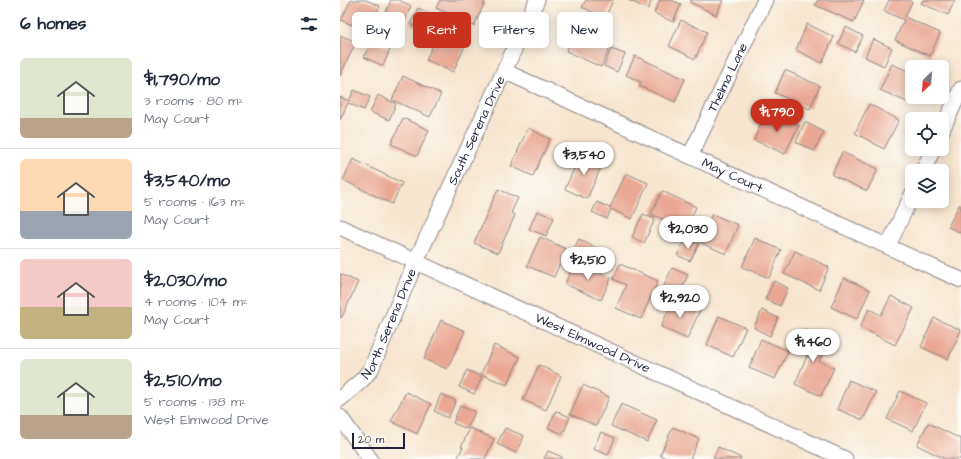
<!DOCTYPE html>
<meta charset="utf-8">
<style>
:root{--surface:#fff;--page:#f2f2f3;--text:#1f2937;--muted:#747a83;--line:#e0e1e3;--accent:#c8321e}
body{margin:0;font-family:"Architects Daughter",sans-serif;background:var(--page);color:var(--text);height:100vh;display:flex;flex-direction:column;font-size:15px;white-space:nowrap}
*{box-sizing:border-box;margin:0}
p{font-size:13px;color:var(--muted)}
.icon{flex:none;width:22px;height:22px;fill:none;stroke:currentColor;stroke-width:2;stroke-linecap:round;stroke-linejoin:round}
.map{position:relative;flex:1;overflow:hidden}
.sheet{display:flex;flex-direction:column;background:var(--surface);width:340px}
.sheet>*{flex:none}
.guide{position:absolute;left:12px;top:12px;width:380px;height:36px;display:flex;gap:8px}
.needle{width:26px;rotate:205deg}
.tools{position:absolute;left:565px;top:60px;display:grid;gap:8px}
.tools a{display:grid;place-items:center;width:44px;height:44px;border-radius:6px;background:var(--surface);box-shadow:0 2px 10px #0003;font-size:20px}
.scale{position:absolute;left:12px;bottom:10px;width:53px;box-sizing:border-box;padding-left:4px;border:2px solid #22223b;border-top:0;font-size:11px;line-height:14px;white-space:nowrap;color:#22223b;-webkit-text-stroke:3px #fdfcf7;paint-order:stroke}
.price{position:absolute;translate:-50% -34px;padding:0 9px;border-radius:14px;background:#fff;color:#222;font-size:13px;line-height:26px;filter:drop-shadow(0 1px 2px #0008)}
.price::after{content:'';position:absolute;left:50%;top:24px;width:12px;height:9px;margin-left:-6px;background:inherit;clip-path:polygon(0 0,100% 0,50% 100%)}
.price.current{background:var(--accent);color:#fff}
ul{padding:0;list-style:none}
li{display:flex;align-items:center;gap:12px;height:100px;padding:0 20px}
li+li{border-top:1px solid var(--line)}
li span{display:grid;place-items:center;flex:none;width:112px;height:80px;border-radius:6px;color:#555}
li>.icon{margin-inline-start:auto}
span .icon{width:48px;height:48px;fill:#fffc;stroke-width:1}
li b{font-size:17px}
h2{display:flex;justify-content:space-between;align-items:center;height:48px;padding:0 20px;font-size:17px}
.chip{padding:0 14px;border-radius:6px;background:var(--surface);box-shadow:0 2px 10px #0003;font-size:14px;line-height:36px}
.chip.current{background:var(--accent);color:#fff}
main{display:flex;flex:1;min-height:0}
.map>svg:first-child{display:block}
.building{fill:#eaa792}
.lines{fill:none;stroke-linecap:round;stroke-linejoin:round}
.street-casing{stroke:#8c8485;stroke-width:17}
.street{stroke:#fff;stroke-width:15}
.labels{text-anchor:middle;dominant-baseline:central;stroke-width:3.5;stroke-linejoin:round;paint-order:stroke}
.street-label{font-size:13px;fill:#22223b;stroke:#fdfcf7}
</style>
<main>
<section class="sheet">
<h2>6 homes<svg class="icon" aria-label="filters" viewBox="0 0 24 24"><path d="M4 7h16M4 17h16"/><circle cx="9" cy="7" r="2"/><circle cx="15" cy="17" r="2"/></svg></h2>
<ul>
<li><span style="background:linear-gradient(#dfe7d0 75%,#b9a48a 0)"><svg class="icon" aria-label="home" viewBox="0 0 24 24"><path d="M3 11l9-7 9 7M6 9v11h12V9"/></svg></span><div><b>$1,790/mo</b><p>3 rooms · 80 m²</p><p>May Court</p></div></li>
<li><span style="background:linear-gradient(#ffd9b3 65%,#9aa5b1 0)"><svg class="icon" aria-label="home" viewBox="0 0 24 24"><path d="M3 11l9-7 9 7M6 9v11h12V9"/></svg></span><div><b>$3,540/mo</b><p>5 rooms · 163 m²</p><p>May Court</p></div></li>
<li><span style="background:linear-gradient(#f6c9c9 60%,#c2b280 0)"><svg class="icon" aria-label="home" viewBox="0 0 24 24"><path d="M3 11l9-7 9 7M6 9v11h12V9"/></svg></span><div><b>$2,030/mo</b><p>4 rooms · 104 m²</p><p>May Court</p></div></li>
<li><span style="background:linear-gradient(#dfe7d0 70%,#b9a48a 0)"><svg class="icon" aria-label="home" viewBox="0 0 24 24"><path d="M3 11l9-7 9 7M6 9v11h12V9"/></svg></span><div><b>$2,510/mo</b><p>5 rooms · 138 m²</p><p>West Elmwood Drive</p></div></li>
</ul>
</section>
<div class="map">
<svg width="621" height="459" viewBox="0 0 621 459">
<rect width="100%" height="100%" fill="#fdfcf7"/>
<filter id="ink" filterUnits="userSpaceOnUse"><feTurbulence type="fractalNoise" baseFrequency=".025" numOctaves="2"/><feDisplacementMap in="SourceGraphic" scale="8" xChannelSelector="R" yChannelSelector="G"/><feConvolveMatrix kernelMatrix="1 2 1 2 8 2 1 2 1" color-interpolation-filters="sRGB"/></filter>
<filter id="wash" filterUnits="userSpaceOnUse"><feTurbulence type="fractalNoise" baseFrequency=".012" numOctaves="4" result="noise"/><feDisplacementMap in="SourceGraphic" scale="16" xChannelSelector="R" yChannelSelector="G"/><feGaussianBlur stdDeviation="0.9" result="paint"/><feColorMatrix in="noise" values="0 0 0 0 0 0 0 0 0 0 0 0 0 0 0 0 0 1.4 0 .05"/><feComposite in="paint" operator="in"/></filter>
<g filter="url(#wash)">
<rect width="100%" height="100%" fill="#f6e5cf"/>
<g id="blocks">
<!-- building -->
<g class="building">
<path d="M11 0H26L40 6 28 32 1 20Z"/>
<path d="M51 0H59L71 6 64 22 45 14Z"/>
<path d="M100 0H140L145 2 134 26 96 8Z"/>
<path d="M246 0H273L265 18 242 7Z"/>
<path d="M288 0H312L308 9Z"/>
<path d="M320 0H331L341 4 333 22 314 13Z"/>
<path d="M351 0H383L376 15 350 2Z"/>
<path d="M478 0H524L514 22 475 5Z"/>
<path d="M549 0H568L572 2 565 17 600 33 590 56 555 40 564 20 544 11Z"/>
<path d="M583 0H615L608 15 581 3Z"/>
<path d="M78 8 97 16 90 33 70 24Z"/>
<path d="M341 20 367 32 355 59 329 46Z"/>
<path d="M467 24 494 37 482 63 456 50Z"/>
<path d="M506 27 523 36 515 52 498 43Z"/>
<path d="M236 29 271 45 261 67 226 51Z"/>
<path d="M98 34 125 46 113 72 86 60Z"/>
<path d="M0 35 16 42 0 76Z"/>
<path d="M533 39 552 48 544 66 525 57Z"/>
<path d="M31 41 50 49 43 66 24 57Z"/>
<path d="M271 49 285 54 277 72 264 66Z"/>
<path d="M295 56 345 79 335 102 299 86 301 82 286 75Z"/>
<path d="M552 64 572 73V91L567 102 540 90Z"/>
<path d="M445 70 480 86 470 109 435 93Z"/>
<path d="M63 76 101 94 90 117 52 100Z"/>
<path d="M14 90 30 97 24 110 8 103 0 120V97L9 101Z"/>
<path d="M38 95 56 104 49 120 30 112Z"/>
<path d="M529 104 559 120 544 149 515 133Z"/>
<path d="M431 112 459 125 445 154 414 140 421 123 425 125Z"/>
<path d="M63 118 89 130 77 156 51 144Z"/>
<path d="M465 122 484 132 474 151 456 142Z"/>
<path d="M188 128 210 139 193 176 171 166Z"/>
<path d="M502 152 538 169 527 191 492 175Z"/>
<path d="M241 153 263 163 247 199 225 189Z"/>
<path d="M13 159 62 183 52 204 3 180Z"/>
<path d="M286 173 308 183 292 219 271 209 267 219 252 212 257 202 270 208Z"/>
<path d="M158 189 178 198 171 213 175 215 158 253 134 243Z"/>
<path d="M322 191 356 207 346 229 311 214Z"/>
<path d="M619 205 621 206V233L608 227Z"/>
<path d="M197 211 214 218 206 236 189 229Z"/>
<path d="M303 214 315 219 304 243 292 237Z"/>
<path d="M372 214 398 225 386 254 359 242Z"/>
<path d="M200 237 226 249 214 277 187 266Z"/>
<path d="M346 238 359 244 350 261 337 255Z"/>
<path d="M415 238 441 250 429 278 402 267Z"/>
<path d="M239 239 256 248 247 265 230 256Z"/>
<path d="M455 251 489 267 479 290 444 274Z"/>
<path d="M235 262 271 278 261 300 225 284Z"/>
<path d="M280 264 318 281 301 319 276 308 286 285 273 279Z"/>
<path d="M332 268 348 275 339 295 323 288Z"/>
<path d="M0 274 18 282 2 317H0Z"/>
<path d="M504 278 530 290 517 319 491 307Z"/>
<path d="M434 281 448 288 440 306 425 299Z"/>
<path d="M551 296 574 308 555 345 520 327 529 309 541 315Z"/>
<path d="M333 299 360 310 347 339 321 327Z"/>
<path d="M422 310 438 318 430 336 414 328Z"/>
<path d="M379 316 406 328 393 357 367 345Z"/>
<path d="M594 318 621 330 608 359 581 347Z"/>
<path d="M101 320 125 331 107 369 84 359Z"/>
<path d="M463 329 488 341 479 361 494 368 481 396 455 384 467 356 475 359 454 349Z"/>
<path d="M421 339 448 351 435 379 409 368Z"/>
<path d="M154 345 180 357 167 385 141 374Z"/>
<path d="M199 365 221 376 206 410 183 400Z"/>
<path d="M127 370 142 377 134 394 119 387Z"/>
<path d="M509 380 536 392 523 420 497 409Z"/>
<path d="M243 385 269 397 256 426 230 414Z"/>
<path d="M560 391 586 403 573 431 547 419Z"/>
<path d="M66 392 91 404 77 434 51 421Z"/>
<path d="M101 394 116 401 108 418 94 411Z"/>
<path d="M281 404 317 420 307 442 271 426Z"/>
<path d="M120 406 135 412 127 429 113 423Z"/>
<path d="M216 411 230 417 223 434 208 428Z"/>
<path d="M588 423 621 439V459H605L577 445Z"/>
<path d="M333 427 359 439 350 459H328L320 455Z"/>
<path d="M130 428 154 439 145 459H117L123 447H121Z"/>
<path d="M165 428 184 436 176 453 157 444Z"/>
<path d="M261 432 275 438 268 455 253 449Z"/>
<path d="M378 447 401 458V459H373Z"/>
<path d="M208 451 222 457V459H204Z"/>
</g>
</g>
</g>
<g filter="url(#ink)">
<use href="#blocks" fill-opacity="0" stroke="#8c8485" stroke-width="1"/>
<g class="lines">
<defs>
<g id="street">
<path id="s1" d="M164 71 621 280"/>
<path d="M602 130 621 89"/>
<path id="s2" d="M350 156 425 0"/>
<path d="M583 171 593 149"/>
<path id="s3" d="M0 227 505 459"/>
<path d="M548 246 572 195"/>
<path id="s4" d="M0 399 22 380 31 369 76 261 197 0"/>
<path d="M0 417 30 459"/>
</g>
</defs>
<!-- street casing -->
<use href="#street" class="street-casing"/>
<!-- street -->
<use href="#street" class="street"/>
</g>
</g>
<g class="labels">
<!-- street labels -->
<g class="street-label">
<text stroke="none"><textPath href="#s2" startOffset="87">Thelma Lane</textPath></text>
<text stroke="none"><textPath href="#s4" startOffset="304">South Serena Drive</textPath></text>
<text stroke="none"><textPath href="#s1" startOffset="251">May Court</textPath></text>
<text stroke="none"><textPath href="#s4" startOffset="92">North Serena Drive</textPath></text>
<text stroke="none"><textPath href="#s3" startOffset="278">West Elmwood Drive</textPath></text>
</g>
</g>
</svg>
<div class="tools">
<a><svg class="needle" viewBox="-14 -14 28 28"><path d="M0-13l5 13h-10z" fill="#e53935"/><path d="M0 13l5-13h-10z" fill="#747a83"/></svg></a>
<a><svg class="icon" aria-label="locate" viewBox="0 0 24 24"><circle cx="12" cy="12" r="6"/><path d="M12 2v4M12 18v4M2 12h4M18 12h4"/></svg></a>
<a><svg class="icon" aria-label="layers" viewBox="0 0 24 24"><path d="M12 4l9 5-9 5-9-5zM3 14l9 5 9-5"/></svg></a>
</div>
<div class="scale">20 m</div>
<b class="price current" style="left:437px;top:133px">$1,790</b>
<b class="price" style="left:244px;top:176px">$3,540</b>
<b class="price" style="left:348px;top:250px">$2,030</b>
<b class="price" style="left:248px;top:281px">$2,510</b>
<b class="price" style="left:340px;top:319px">$2,920</b>
<b class="price" style="left:473px;top:363px">$1,460</b>
<div class="guide">
<a class="chip">Buy</a>
<a class="chip current">Rent</a>
<a class="chip">Filters</a>
<a class="chip">New</a>
</div>
</div>
</main>
